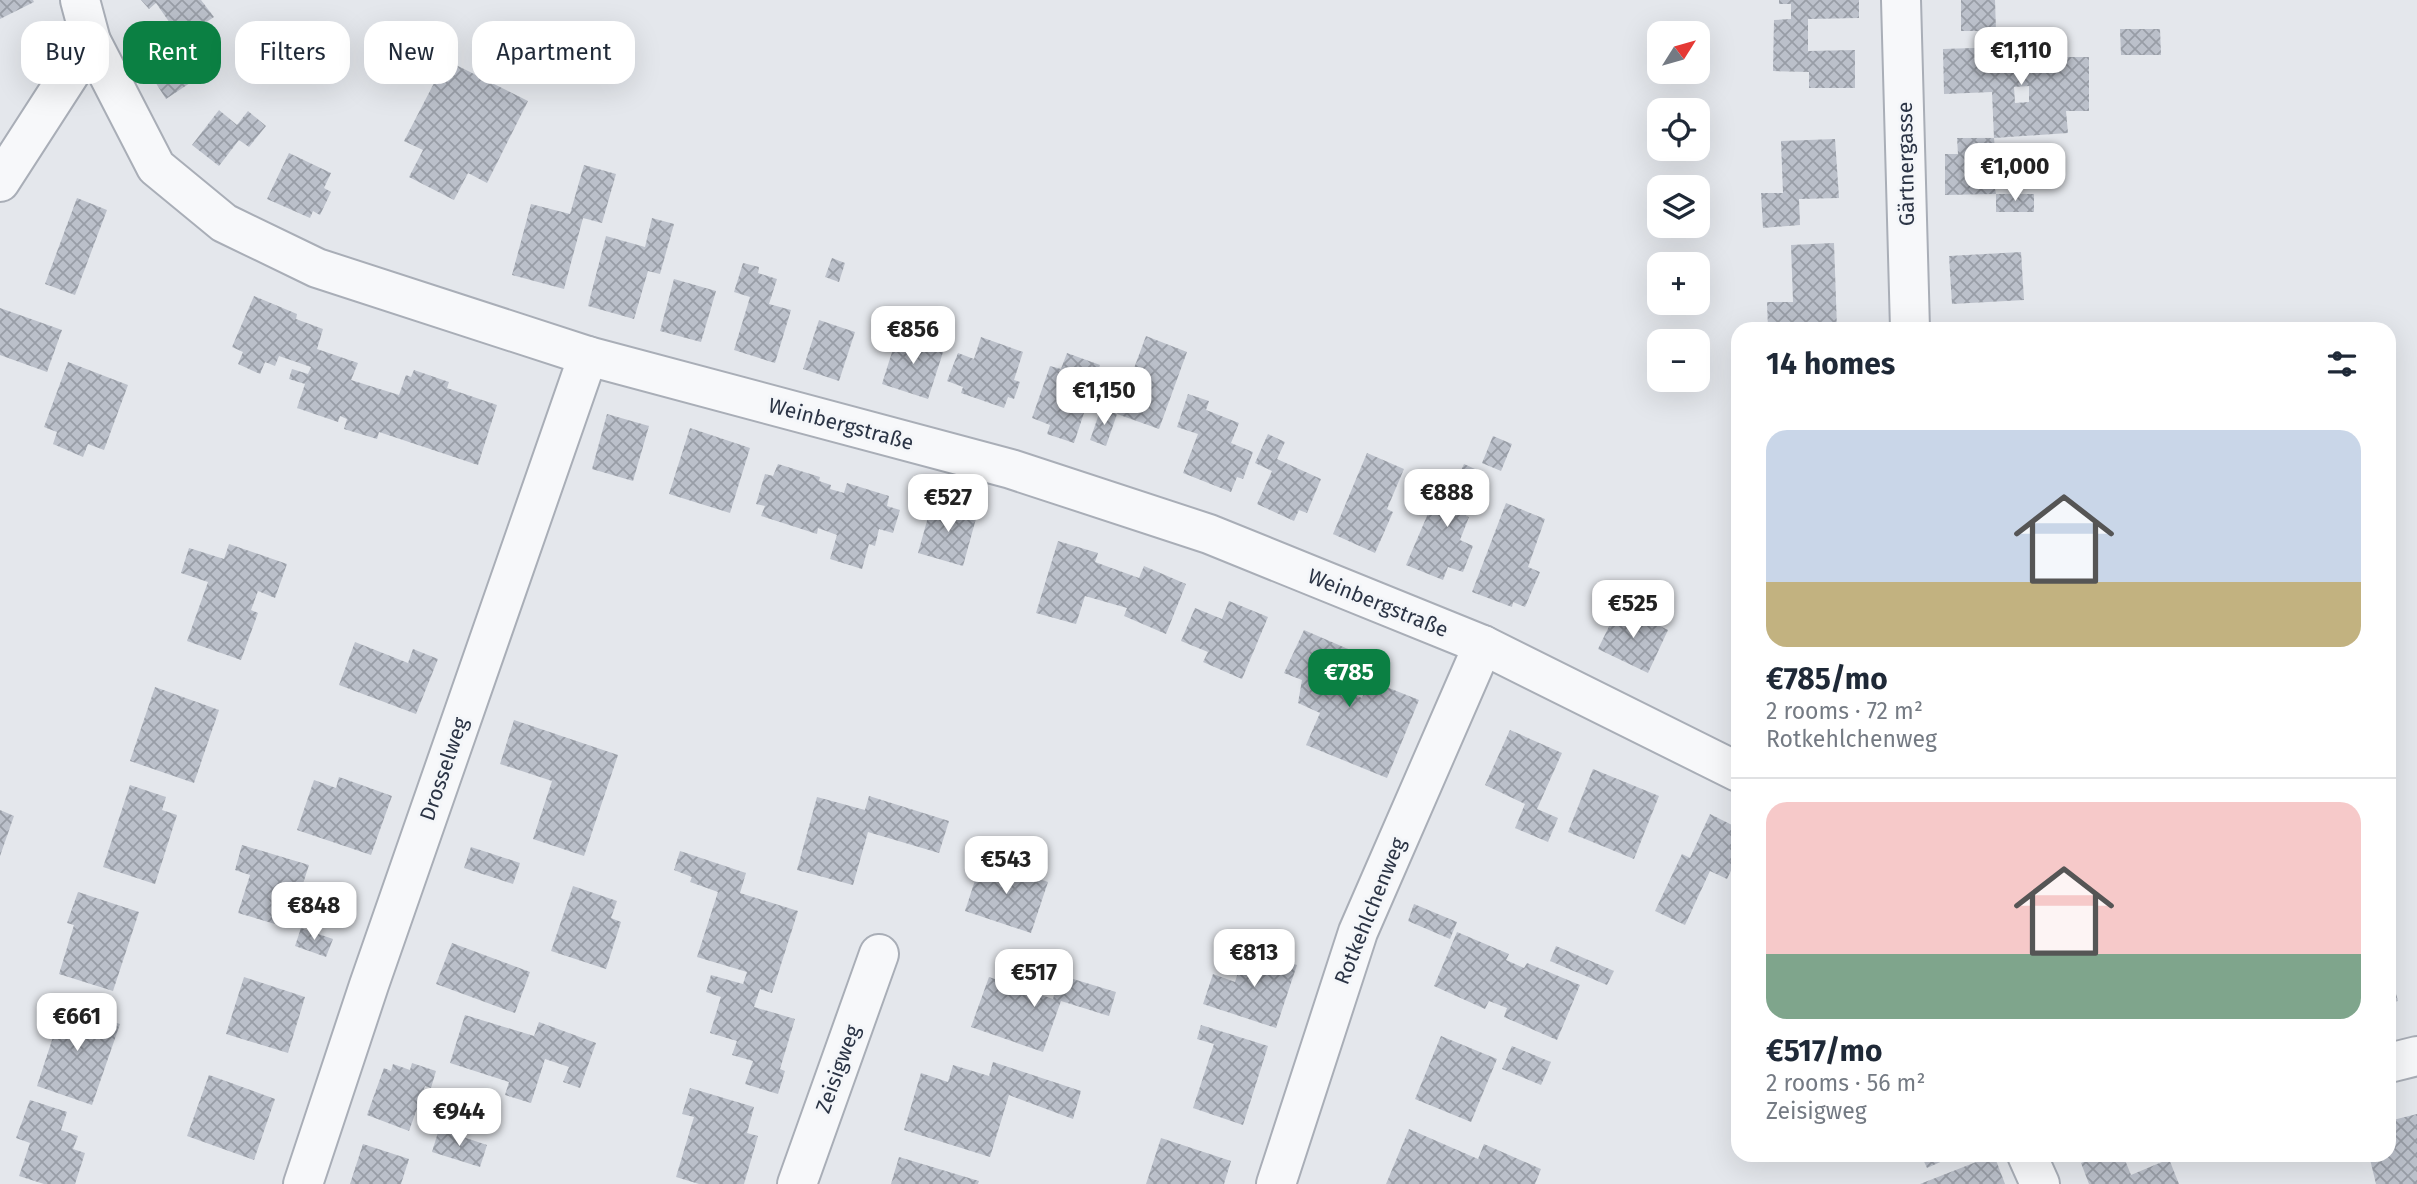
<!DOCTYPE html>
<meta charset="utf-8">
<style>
:root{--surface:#fff;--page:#f2f2f3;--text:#1f2937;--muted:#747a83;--line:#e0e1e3;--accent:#0b8043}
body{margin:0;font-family:"Fira Sans",sans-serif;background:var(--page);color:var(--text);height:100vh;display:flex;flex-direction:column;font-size:26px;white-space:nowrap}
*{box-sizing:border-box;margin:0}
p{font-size:23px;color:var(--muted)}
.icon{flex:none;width:38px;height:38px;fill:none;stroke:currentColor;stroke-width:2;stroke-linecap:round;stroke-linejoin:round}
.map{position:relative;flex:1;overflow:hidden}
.details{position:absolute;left:1731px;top:322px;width:665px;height:840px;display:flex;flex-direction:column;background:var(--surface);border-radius:21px;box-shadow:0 7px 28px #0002}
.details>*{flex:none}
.top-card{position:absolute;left:21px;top:21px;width:665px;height:63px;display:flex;gap:14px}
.needle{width:46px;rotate:53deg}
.buttons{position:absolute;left:1647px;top:21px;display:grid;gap:14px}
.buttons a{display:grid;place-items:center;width:63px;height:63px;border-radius:14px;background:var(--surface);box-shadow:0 7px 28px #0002;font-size:35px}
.price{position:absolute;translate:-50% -60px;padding:0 16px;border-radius:14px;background:#fff;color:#222;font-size:23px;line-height:46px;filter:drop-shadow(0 2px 4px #0008)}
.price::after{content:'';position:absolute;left:50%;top:42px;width:21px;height:16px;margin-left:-10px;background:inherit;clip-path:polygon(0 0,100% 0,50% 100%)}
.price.current{background:var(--accent);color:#fff}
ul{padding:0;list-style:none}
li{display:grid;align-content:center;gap:14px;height:371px;padding:0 35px}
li+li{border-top:2px solid var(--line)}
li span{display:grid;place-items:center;height:217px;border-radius:21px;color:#555}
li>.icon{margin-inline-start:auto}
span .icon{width:126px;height:126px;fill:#fffc;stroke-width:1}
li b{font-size:30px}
h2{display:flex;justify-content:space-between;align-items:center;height:84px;padding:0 35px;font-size:30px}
.tag{padding:0 24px;border-radius:21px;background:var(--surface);box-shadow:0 7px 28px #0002;font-size:24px;line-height:63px}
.tag.current{background:var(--accent);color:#fff}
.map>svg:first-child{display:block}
.building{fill:url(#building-cross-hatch);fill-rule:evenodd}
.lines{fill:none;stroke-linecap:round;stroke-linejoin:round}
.minor-casing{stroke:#a9aeb7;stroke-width:42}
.minor{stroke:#f7f8fa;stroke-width:38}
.labels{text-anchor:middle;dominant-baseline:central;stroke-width:6;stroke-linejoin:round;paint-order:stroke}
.street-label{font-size:21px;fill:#2b3445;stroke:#f4f6f9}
</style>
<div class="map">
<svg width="2417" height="1184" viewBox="0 0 2417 1184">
<defs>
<pattern id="building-cross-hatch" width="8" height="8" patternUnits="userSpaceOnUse" patternTransform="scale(1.75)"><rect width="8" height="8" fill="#bbc0ca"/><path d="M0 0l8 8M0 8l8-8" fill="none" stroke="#989da6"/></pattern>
</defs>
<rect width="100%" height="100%" fill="#e4e7ec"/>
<!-- building -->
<g class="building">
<path d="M0 0H33L34 2 0 19Z"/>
<path d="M141 0H201L214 17 202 25 211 39 191 52 205 73 166 99 143 63 181 39 156 3 149 9Z"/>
<path d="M1779 0H1859V18L1808 19V51L1855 50V88H1809V72L1773 71 1774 20 1791 19V4H1779Z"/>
<path d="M1961 0H1995L1996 31H1961Z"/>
<path d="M2120 29H2160L2161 55H2121Z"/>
<path d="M2036 46V57H2089V111H2066L2068 133 1994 138 1992 92 1944 94 1943 49ZM2029 86V102L2015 103 2014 87Z"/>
<path d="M446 60 528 101 487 183 468 173 454 200 409 177 423 150 404 141Z"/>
<path d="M219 110 237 125 248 111 266 126 249 147 239 140 219 166 192 145Z"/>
<path d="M1957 138H1994L1995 150 2011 149 2012 189H1995L1996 194 1945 195V154H1958Z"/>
<path d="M1835 139 1839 198 1799 199 1800 225 1763 228 1761 193H1783L1781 141Z"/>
<path d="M289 153 331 173 324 188 331 192 320 215 313 211 310 218 267 199Z"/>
<path d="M584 165 616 174 602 223 583 218 564 289 512 275 531 204 570 214Z"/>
<rect x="1996" y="194" width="38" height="18"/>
<path d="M77 198 107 210 75 295 45 284Z"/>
<path d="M652 218 674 224 660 274 648 271 634 319 588 306 606 236 645 247Z"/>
<path d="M1834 243 1837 329H1768L1767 302H1793L1791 245Z"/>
<path d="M2021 252 2024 300 1952 304 1949 256Z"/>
<path d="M832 258 845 263 839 282 825 277Z"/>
<path d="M743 263 759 267 758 273 777 279 769 304 791 310 775 363 734 350 750 297 734 292Z"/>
<path d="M674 279 716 291 701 342 660 331Z"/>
<path d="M254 296 297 314 296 319 323 329 317 349 358 363 351 380 399 395 406 375 411 377 414 370 449 382 447 388 497 405 478 465 379 432 377 439 344 429 347 419 340 416 338 422 297 408 305 384 289 379 292 369 308 374 311 367 279 356 275 366 265 362 260 374 238 364 243 352 232 347Z"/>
<path d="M0 308 62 330 47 372 0 355Z"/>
<path d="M819 320 855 332 839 381 803 369Z"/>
<path d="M898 333 944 349 928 399 882 384Z"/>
<path d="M1146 336 1187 352 1159 429 1117 414Z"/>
<path d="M981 337 1023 352 1014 380 1020 382 1014 399 1008 397 1004 408 961 393 963 387 947 381 958 353 974 359Z"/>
<path d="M1067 353 1100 365 1074 443 1047 434 1050 425 1032 418 1050 366 1061 369Z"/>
<path d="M68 362 128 385 104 450 88 444 83 457 53 444 57 432 44 427Z"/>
<path d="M1188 394 1209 401 1206 410 1239 423 1231 443 1253 452 1243 479 1237 477 1231 492 1183 473 1198 434 1177 427Z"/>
<path d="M1101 408 1117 414 1106 446 1090 440Z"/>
<path d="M607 414 649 426 633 481 592 469Z"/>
<path d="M690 428 750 448 730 513 669 494Z"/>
<path d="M1268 434 1285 442 1277 459 1321 479 1307 513 1299 510 1294 521 1257 504 1272 471 1255 463Z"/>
<path d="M1493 436 1512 444 1501 471 1482 463Z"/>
<path d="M1367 453 1404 469 1387 509 1393 512 1375 553 1333 534Z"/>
<path d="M778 464 820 477 819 481 831 485 830 489 844 493 847 483 889 496 887 506 900 510 893 533 879 529 875 546 869 544 862 569 830 559 837 535 818 528 817 534 761 516 765 506 756 504 765 474 773 476Z"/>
<path d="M1464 464 1486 474 1466 516 1469 517 1460 540 1473 546 1463 572 1448 567 1443 580 1406 565 1433 502 1445 506Z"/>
<path d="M932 503 977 515 963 566 918 553Z"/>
<path d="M1506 503 1545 519 1528 567 1540 572 1525 607 1513 602 1512 607 1472 592Z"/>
<path d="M1058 541 1098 553 1095 562 1139 578 1144 566 1186 584 1166 634 1124 616 1127 608 1085 596 1076 624 1036 613Z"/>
<path d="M229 544 287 564 275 598 258 591 251 610 258 613 241 660 187 641 208 582 181 573 189 548 224 559Z"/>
<path d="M1229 601 1268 617 1242 679 1203 662 1208 652 1181 641 1195 608 1222 619Z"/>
<path d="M1619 606 1668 630 1648 673 1598 649Z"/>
<path d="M1304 630 1348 649 1331 685 1362 698 1369 680 1419 700 1387 778 1306 745 1320 713 1298 703 1302 680 1284 673Z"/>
<path d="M355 642 408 663 413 649 438 659 416 714 339 685Z"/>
<path d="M155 687 219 710 194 783 130 761Z"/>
<path d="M514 720 618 755 584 856 533 839 552 781 500 764Z"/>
<path d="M1510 730 1562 753 1537 809 1558 818 1548 842 1515 828 1525 804 1485 785Z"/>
<path d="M1593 769 1659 796 1634 859 1568 832Z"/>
<path d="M339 777 392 796 371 855 297 830 314 780 336 788Z"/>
<path d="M130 785 166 797 162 810 177 815 155 884 103 867Z"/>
<path d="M869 796 949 821 939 853 868 832 853 885 797 870 817 797 865 810Z"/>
<path d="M0 810 14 816 0 856Z"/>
<path d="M1710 814 1738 828V856L1727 879 1710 871 1685 925 1655 911 1682 854 1690 858Z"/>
<path d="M242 845 309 865 301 890 286 886 275 924 238 913 250 875 235 870Z"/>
<path d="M471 847 520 863 513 884 464 868Z"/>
<path d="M680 851 746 873 740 893 798 911 772 993 760 989 754 1007 795 1019 780 1069 785 1071 778 1094 745 1084 753 1061 732 1055 737 1041 710 1033 721 997 706 992 711 975 743 984 747 972 697 957 718 892 690 882 692 877 674 870Z"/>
<path d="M982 859 1048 882 1031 933 965 911Z"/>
<path d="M573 886 617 901 611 918 621 922 606 969 551 951Z"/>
<path d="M78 892 139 912 113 991 59 974 74 925 67 923Z"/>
<path d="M1414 904 1457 922 1450 939 1408 921Z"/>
<path d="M301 928 333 939 326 957 295 946Z"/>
<path d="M1457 932 1509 954 1506 960 1524 968 1527 963 1580 985 1557 1040 1504 1017 1507 1008 1489 1001 1485 1009 1434 986Z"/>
<path d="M452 943 530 972 515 1013 436 984Z"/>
<path d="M1556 946 1614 971 1607 985 1550 961Z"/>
<path d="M1246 948 1297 965 1276 1028 1203 1004 1213 974 1235 982Z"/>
<path d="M2389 967 2398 1001 2389 1004Z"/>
<path d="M1060 975 1116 992 1109 1016 1061 1001 1043 1052 971 1027 989 977 1053 999Z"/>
<path d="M244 977 305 997 288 1053 226 1034Z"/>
<path d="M54 1002 120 1024 92 1105 37 1086 54 1034 44 1031Z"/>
<path d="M465 1015 534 1036 539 1022 596 1043 580 1088 563 1082 569 1067 545 1059 531 1103 505 1095 509 1082 450 1063Z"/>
<path d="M1201 1025 1268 1046 1243 1125 1193 1108 1214 1044 1197 1039Z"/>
<path d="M1441 1036 1497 1059 1471 1122 1415 1099Z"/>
<path d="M1512 1046 1551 1062 1541 1085 1502 1069Z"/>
<path d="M993 1062 1081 1091 1073 1119 1009 1095 990 1157 904 1130 921 1073 948 1082 953 1065 989 1076Z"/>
<path d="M412 1063 436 1071 431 1088 425 1086 409 1131 367 1115 384 1068 391 1071 393 1064 410 1070Z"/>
<path d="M209 1075 275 1099 254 1160 187 1136Z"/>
<path d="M690 1088 754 1107 747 1133 758 1136 744 1184H699L676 1177 694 1117 682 1114Z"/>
<path d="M30 1100 67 1112 61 1130 78 1136 73 1149 85 1153 75 1184H44L19 1176 30 1143 16 1138Z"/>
<path d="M2417 1114V1184H2376L2369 1155H2389V1121Z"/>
<path d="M439 1129 487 1145 480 1167 432 1152Z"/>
<path d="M1409 1129 1478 1159 1484 1144 1541 1169 1535 1184H1386Z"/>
<path d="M1161 1138 1231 1161 1224 1184H1146Z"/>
<path d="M363 1144 409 1159 401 1184H350Z"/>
<path d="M1921 1155H1956L1927 1168Z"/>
<path d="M1994 1155 2005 1184H1920Z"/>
<path d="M2101 1155H2123L2131 1175 2169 1159 2179 1184H2089L2081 1163Z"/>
<path d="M899 1157 979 1181 978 1184H891Z"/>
</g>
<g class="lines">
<defs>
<g id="minor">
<path d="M80 0 91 41 156 167 224 223 317 268 588 356 1011 469 1209 534 1483 645 1738 772"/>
<path d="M1901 0 1910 329"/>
<path d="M0 182 91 41"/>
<path d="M2389 1063 2417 1056"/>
<path d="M2027 1155 2040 1184"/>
<path d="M303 1184 369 985 588 356"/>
<path d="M797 1184 879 954"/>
<path d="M1276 1184 1358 932 1483 645"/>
</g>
</defs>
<!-- minor casing -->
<use href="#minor" class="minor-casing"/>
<!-- minor -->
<use href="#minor" class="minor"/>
</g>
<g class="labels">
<!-- street labels -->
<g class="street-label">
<text transform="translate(1906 164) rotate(-91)">Gärtnergasse</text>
<text transform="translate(841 424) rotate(15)">Weinbergstraße</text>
<text transform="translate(1378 603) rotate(22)">Weinbergstraße</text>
<text transform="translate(444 769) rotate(-71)">Drosselweg</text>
<text transform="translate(1370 911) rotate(-68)">Rotkehlchenweg</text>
<text transform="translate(838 1069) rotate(-70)">Zeisigweg</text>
</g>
</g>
</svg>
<div class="buttons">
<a><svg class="needle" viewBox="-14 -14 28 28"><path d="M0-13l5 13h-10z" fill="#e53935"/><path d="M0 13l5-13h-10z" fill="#747a83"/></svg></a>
<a><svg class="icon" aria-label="locate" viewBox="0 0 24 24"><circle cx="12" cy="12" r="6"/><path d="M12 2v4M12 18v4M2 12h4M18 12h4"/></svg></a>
<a><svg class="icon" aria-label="layers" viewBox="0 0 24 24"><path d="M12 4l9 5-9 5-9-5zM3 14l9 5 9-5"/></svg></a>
<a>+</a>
<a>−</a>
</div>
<b class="price" style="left:2021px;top:87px">€1,110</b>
<b class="price" style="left:2015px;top:203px">€1,000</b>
<b class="price" style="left:913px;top:366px">€856</b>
<b class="price" style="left:1104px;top:427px">€1,150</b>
<b class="price" style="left:1447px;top:529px">€888</b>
<b class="price" style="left:948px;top:534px">€527</b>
<b class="price" style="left:1633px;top:640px">€525</b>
<b class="price current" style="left:1349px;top:709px">€785</b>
<b class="price" style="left:1006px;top:896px">€543</b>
<b class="price" style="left:314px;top:942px">€848</b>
<b class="price" style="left:1254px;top:989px">€813</b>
<b class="price" style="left:1034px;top:1009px">€517</b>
<b class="price" style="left:77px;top:1053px">€661</b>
<b class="price" style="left:459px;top:1148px">€944</b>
<div class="top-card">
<a class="tag">Buy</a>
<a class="tag current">Rent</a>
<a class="tag">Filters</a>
<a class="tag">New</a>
<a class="tag">Apartment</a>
</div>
<section class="details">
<h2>14 homes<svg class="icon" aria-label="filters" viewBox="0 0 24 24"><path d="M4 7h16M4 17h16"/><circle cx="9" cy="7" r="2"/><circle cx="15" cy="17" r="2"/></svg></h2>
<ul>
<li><span style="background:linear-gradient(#c9d6e8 70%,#c2b280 0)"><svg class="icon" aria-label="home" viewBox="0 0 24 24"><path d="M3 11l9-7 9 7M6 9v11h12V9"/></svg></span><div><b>€785/mo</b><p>2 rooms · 72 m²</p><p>Rotkehlchenweg</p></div></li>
<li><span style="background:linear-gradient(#f6c9c9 70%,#7fa58c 0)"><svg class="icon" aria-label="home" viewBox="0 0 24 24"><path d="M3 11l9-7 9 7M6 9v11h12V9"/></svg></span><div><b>€517/mo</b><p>2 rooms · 56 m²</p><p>Zeisigweg</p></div></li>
</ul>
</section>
</div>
